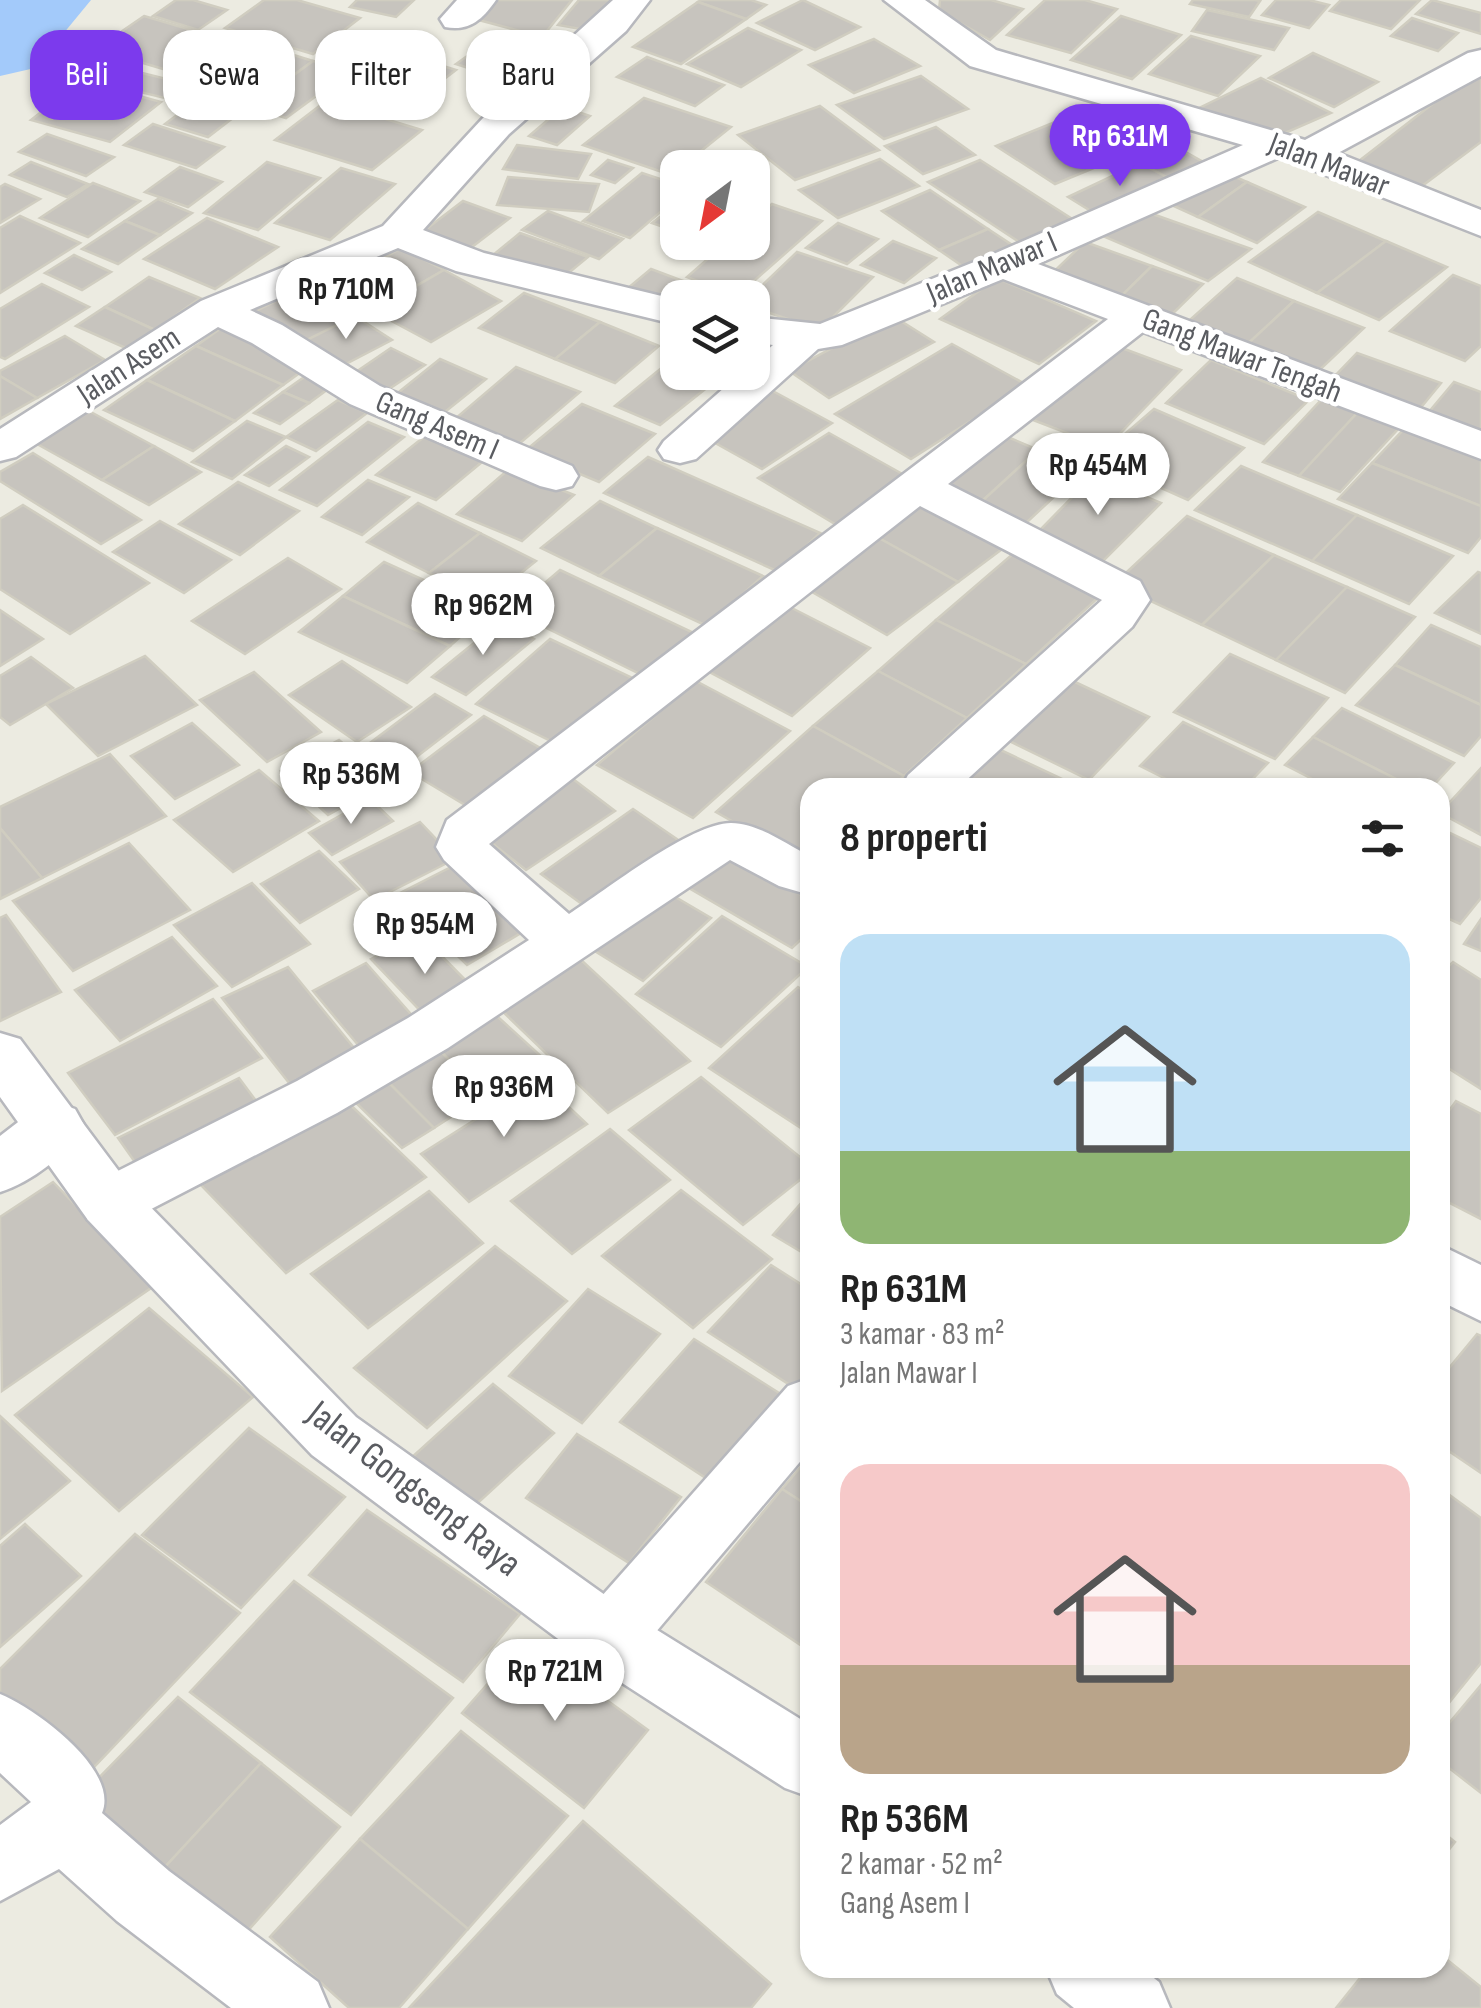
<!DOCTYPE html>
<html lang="id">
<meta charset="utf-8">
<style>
:root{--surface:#fff;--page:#f2f2f2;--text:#222;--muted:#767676;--accent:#7c3aed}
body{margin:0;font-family:"Sofia Sans Condensed",sans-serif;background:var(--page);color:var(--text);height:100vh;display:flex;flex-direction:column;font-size:38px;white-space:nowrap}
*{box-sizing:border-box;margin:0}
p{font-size:32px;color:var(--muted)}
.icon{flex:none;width:55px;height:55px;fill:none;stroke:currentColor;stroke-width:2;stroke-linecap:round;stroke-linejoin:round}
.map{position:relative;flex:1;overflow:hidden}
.drawer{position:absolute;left:800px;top:778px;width:650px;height:1200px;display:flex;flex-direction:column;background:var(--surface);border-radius:30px;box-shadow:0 2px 8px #0004}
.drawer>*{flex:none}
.guide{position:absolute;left:30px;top:30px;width:620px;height:90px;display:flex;gap:20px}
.needle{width:65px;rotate:212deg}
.tools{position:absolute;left:660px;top:150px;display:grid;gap:20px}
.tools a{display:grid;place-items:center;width:110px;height:110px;border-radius:20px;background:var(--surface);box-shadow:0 2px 8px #0004;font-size:50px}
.price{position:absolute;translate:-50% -85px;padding:0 22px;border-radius:35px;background:#fff;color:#222;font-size:32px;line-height:65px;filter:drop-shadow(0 2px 5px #0008)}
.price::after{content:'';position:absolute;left:50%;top:60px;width:30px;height:22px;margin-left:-15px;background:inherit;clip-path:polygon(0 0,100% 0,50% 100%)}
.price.current{background:var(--accent);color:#fff}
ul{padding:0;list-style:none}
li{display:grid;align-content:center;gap:20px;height:530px;padding:0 40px}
li span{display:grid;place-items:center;height:310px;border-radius:30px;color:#555}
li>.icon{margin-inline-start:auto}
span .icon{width:180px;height:180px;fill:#fffc;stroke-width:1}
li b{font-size:42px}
h2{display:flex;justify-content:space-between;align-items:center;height:120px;padding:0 40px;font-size:42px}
.chip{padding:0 35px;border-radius:30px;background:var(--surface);box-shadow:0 2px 8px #0004;font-size:35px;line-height:90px}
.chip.current{background:var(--accent);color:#fff}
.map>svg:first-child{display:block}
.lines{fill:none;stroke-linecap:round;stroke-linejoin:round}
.river{fill:#a3cafa;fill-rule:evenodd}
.building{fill:#c7c4be;stroke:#d0cdc0;stroke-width:2.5}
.minor-casing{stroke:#b7b8bd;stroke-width:5}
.tertiary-casing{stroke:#b7b8bd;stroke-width:5}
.minor{fill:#fff;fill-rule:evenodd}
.tertiary{fill:#fff;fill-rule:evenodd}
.labels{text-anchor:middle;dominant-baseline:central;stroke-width:9;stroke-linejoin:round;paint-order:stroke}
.far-street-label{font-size:32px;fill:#5a5c61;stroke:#fff}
.street-label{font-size:38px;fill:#5a5c61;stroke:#fff}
</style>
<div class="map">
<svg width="1481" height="2008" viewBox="0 0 1481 2008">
<rect width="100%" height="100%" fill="#ecebe1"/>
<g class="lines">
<!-- river -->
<path class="river" d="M0 0H91L35 68 0 76Z"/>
</g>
<!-- building -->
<g class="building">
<path d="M176 0H193L227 10 198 30 153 16Z"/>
<path d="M264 0H297L360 18 313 54 225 28Z"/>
<path d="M357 0H414L396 17 350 7Z"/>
<path d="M493 0H572L542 37 475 19Z"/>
<path d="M579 0H625L597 32 558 25Z"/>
<path d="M701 0H751L766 5 746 19 698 2Z"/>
<path d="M803 0 860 27 815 50 757 23Z"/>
<path d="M940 0H991L1023 9 990 40 939 11Z"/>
<path d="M1045 0H1085L1117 9 1071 53 1007 35Z"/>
<path d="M1193 0H1255L1260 1 1249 17 1190 4Z"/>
<path d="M1276 0H1309L1329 5 1309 28 1262 15Z"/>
<path d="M1341 0H1420L1391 29 1330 11Z"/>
<path d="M1432 0 1481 13V34L1416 14Z"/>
<path d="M698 2 746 19 681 64 633 47Z"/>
<path d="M1207 10 1289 28 1274 50 1192 31Z"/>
<path d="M144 16 253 48 207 82 96 49Z"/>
<path d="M1121 16 1181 35 1132 79 1071 60Z"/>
<path d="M1412 18 1458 33 1438 51 1391 36Z"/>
<path d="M748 28 801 50 741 87 687 64Z"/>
<path d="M1191 36 1260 56 1218 96 1149 74Z"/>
<path d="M874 39 920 66 854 93 809 65Z"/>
<path d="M268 47 313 61 250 107 204 92Z"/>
<path d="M480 47 535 64 512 82 456 64Z"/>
<path d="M389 49 456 70 397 115 328 93Z"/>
<path d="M1313 53 1378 82 1334 107 1269 78Z"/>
<path d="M647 57 724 85 695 106 617 77Z"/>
<path d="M313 61 349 72 286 118 250 107Z"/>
<path d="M114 66 203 88 185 103 95 81Z"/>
<path d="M1475 71 1481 74V142L1422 186 1359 161Z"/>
<path d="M921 76 968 109 884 139 837 105Z"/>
<path d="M1261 78 1331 113 1276 137 1193 111Z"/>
<path d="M82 80 161 102 110 142 31 120Z"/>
<path d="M644 98 731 127 671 175 583 145Z"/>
<path d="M326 101 422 130 372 170 275 140Z"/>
<path d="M194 102 238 114 208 137 165 124Z"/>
<path d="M820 106 879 150 795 180 738 135Z"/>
<path d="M563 107 590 116 557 145 529 136Z"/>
<path d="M1075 114 1135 151 1055 184 996 146Z"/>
<path d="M153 124 224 147 196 168 124 145Z"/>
<path d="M936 127 975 155 923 174 885 146Z"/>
<path d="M47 134 114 157 86 176 19 152Z"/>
<path d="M517 145 591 154 578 179 503 169Z"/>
<path d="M1175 146 1205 163 1172 180 1140 163Z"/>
<path d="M880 159 919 186 838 218 799 190Z"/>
<path d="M608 160 633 168 615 183 591 175Z"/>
<path d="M980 160 1074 220 1022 244 928 182Z"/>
<path d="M31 162 88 184 67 197 10 175Z"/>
<path d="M267 162 320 178 258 230 204 213Z"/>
<path d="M1140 163 1172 180 1099 216 1068 197Z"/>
<path d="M180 167 222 182 188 207 145 192Z"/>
<path d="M341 168 395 184 330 240 275 223Z"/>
<path d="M642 173 678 185V197L630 238 583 221Z"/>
<path d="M1229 174 1247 182 1198 217 1167 203Z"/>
<path d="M508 177 599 184 589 212 497 205Z"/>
<path d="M1247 182 1305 207 1257 243 1198 217Z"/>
<path d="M93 183 140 201 88 237 40 218Z"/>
<path d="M5 184 40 199 0 223V187Z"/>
<path d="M930 190 988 229 939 250 882 211Z"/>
<path d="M158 199 192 213 160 235 125 221Z"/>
<path d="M463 201 510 218 464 253 417 236Z"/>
<path d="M678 203V232L652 223Z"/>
<path d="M772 204 822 221 737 296 687 277 727 242H752V221Z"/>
<path d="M548 211 623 239 599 259 522 230Z"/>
<path d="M1144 211 1251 249 1208 281 1098 234Z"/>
<path d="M1318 212 1386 241 1317 293 1249 262Z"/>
<path d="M20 216 80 243 0 293V228Z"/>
<path d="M207 218 278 247 215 289 144 259Z"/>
<path d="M125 221 160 235 118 264 82 249Z"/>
<path d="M838 223 878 239 847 264 806 248Z"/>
<path d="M988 229 1023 252 974 274 939 250Z"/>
<path d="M520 233 588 257 555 284 487 260Z"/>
<path d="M893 241 936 258 904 283 861 265Z"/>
<path d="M1386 241 1447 267 1379 320 1317 293Z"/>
<path d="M1085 242 1152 266 1112 305 1045 280Z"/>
<path d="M401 248 444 270 373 311 332 288Z"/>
<path d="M797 252 873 277 820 330 752 307V298H749Z"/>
<path d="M74 255 111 272 82 290 45 273Z"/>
<path d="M1152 266 1203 284 1163 323 1112 305Z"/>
<path d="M651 269 715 293 710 298H678V307L628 288Z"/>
<path d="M444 270 501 301 431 342 373 311Z"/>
<path d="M1453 275 1481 286V346L1465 361 1390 331Z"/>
<path d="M149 277 200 298 155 330 105 307Z"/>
<path d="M997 278 1096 321 1039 364 940 319Z"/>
<path d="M1237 278 1294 301 1241 350 1183 326Z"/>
<path d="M42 284 89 307 5 359 0 357V309Z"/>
<path d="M308 285 355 316 301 343 254 312Z"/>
<path d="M524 293 600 322 555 359 479 328Z"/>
<path d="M1294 301 1364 328 1311 378 1241 350Z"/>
<path d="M105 307 155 330 128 349 76 326Z"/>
<path d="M355 316 392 340 338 368 301 343Z"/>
<path d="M893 316 934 342 829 398 789 371Z"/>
<path d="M600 322 659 346 615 383 555 359Z"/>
<path d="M224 326 312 364 283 385 196 346Z"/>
<path d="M65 336 105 360 37 398 0 376V371Z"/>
<path d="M952 344 1027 385 911 459 835 414Z"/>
<path d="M1111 344 1181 370 1106 448 1033 420Z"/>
<path d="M196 346 283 385 235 421 147 380Z"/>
<path d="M391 348 425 365 380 395 347 378Z"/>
<path d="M1357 353 1441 383 1418 411 1332 379Z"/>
<path d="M440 359 486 379 436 419 389 400Z"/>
<path d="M1211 360 1309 400 1264 444 1166 403Z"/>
<path d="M664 366 709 386 660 425 615 406Z"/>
<path d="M516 367 580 392 513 449 449 424Z"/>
<path d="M310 373 335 384 309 403 283 392Z"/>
<path d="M0 376 37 398 0 419Z"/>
<path d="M147 380 235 421 193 451 104 410Z"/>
<path d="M1454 382 1481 392V440L1423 419Z"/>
<path d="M769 389 832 423 762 469 699 434Z"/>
<path d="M283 392 309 403 280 424 254 413Z"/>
<path d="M1323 398 1358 412 1299 476 1263 462Z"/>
<path d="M338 400 367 413 316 451 286 437Z"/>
<path d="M582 404 655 434 599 482 525 451Z"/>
<path d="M1154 409 1244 448 1188 500 1096 459Z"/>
<path d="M89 411 154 446 102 480 37 444Z"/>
<path d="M1358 412 1399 428 1340 492 1299 476Z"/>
<path d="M247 421 286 437 232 479 192 462Z"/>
<path d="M368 422 404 437 317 506 280 490Z"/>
<path d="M1406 427 1481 456V506L1372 463Z"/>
<path d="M996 432 1038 450 980 503 937 485Z"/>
<path d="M429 433 488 457 436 500 376 475Z"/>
<path d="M829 433 915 481 845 530 758 478Z"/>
<path d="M154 446 201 472 149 505 102 480Z"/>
<path d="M286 446 309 457 269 486 245 475Z"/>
<path d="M1038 450 1084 469 1026 523 980 503Z"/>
<path d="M33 453 141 520 101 544 0 481V472Z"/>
<path d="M648 457 820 533 779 572 604 493Z"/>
<path d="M1372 463 1481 506V537L1468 553 1338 499Z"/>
<path d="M1241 466 1357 515 1312 561 1195 510Z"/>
<path d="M509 469 574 495 522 541 457 514Z"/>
<path d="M1094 475 1161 503 1102 562 1036 534Z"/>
<path d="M368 480 409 497 362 535 322 517Z"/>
<path d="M238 482 299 511 240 555 179 524Z"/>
<path d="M929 500 1009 544 958 582 877 537Z"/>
<path d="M600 501 657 528 599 576 541 548Z"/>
<path d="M418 503 480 533 429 573 367 542Z"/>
<path d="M23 505 149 583 70 634 0 589V519Z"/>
<path d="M1357 515 1453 556 1409 604 1312 561Z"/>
<path d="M1187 516 1274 555 1202 625 1114 584Z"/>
<path d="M160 521 231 560 184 593 113 552Z"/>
<path d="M657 528 763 576 707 626 599 576Z"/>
<path d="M480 533 536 561 486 601 429 573Z"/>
<path d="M877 537 958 582 887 635 805 588Z"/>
<path d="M1014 553 1101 595 1026 664 936 620Z"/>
<path d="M1274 555 1347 587 1276 660 1202 625Z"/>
<path d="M288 558 341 589 245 654 192 621Z"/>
<path d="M384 562 490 610 450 646 343 596Z"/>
<path d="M560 570 694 633 646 677 512 611Z"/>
<path d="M1478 572 1481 573V634L1435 613Z"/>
<path d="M1347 587 1415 617 1345 693 1276 660Z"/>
<path d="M343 596 450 646 407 683 299 632Z"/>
<path d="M780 602 870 648 792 716 700 667Z"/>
<path d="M0 610 43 639 0 666Z"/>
<path d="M936 620 1026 664 967 718 878 671Z"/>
<path d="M500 622 534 639 466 695 432 677Z"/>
<path d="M1431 625 1481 647V705L1395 665Z"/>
<path d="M550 639 641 682 567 749 476 704Z"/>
<path d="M1230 654 1328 698 1275 759 1174 712Z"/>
<path d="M145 656 197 705 98 756 46 704Z"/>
<path d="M31 657 73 688 10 725 0 717V676Z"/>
<path d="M342 661 411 707 357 742 289 695Z"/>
<path d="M1395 665 1481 705V736L1464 756 1356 705Z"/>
<path d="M878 671 967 718 904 776 813 726Z"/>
<path d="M254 672 321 732 267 762 200 700Z"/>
<path d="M1056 673 1149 717 1089 780 995 734Z"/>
<path d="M696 681 790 731 693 818 597 765Z"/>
<path d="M435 694 471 715 402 768 366 746Z"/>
<path d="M1342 708 1454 763 1431 788H1414L1313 737Z"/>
<path d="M484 716 549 753 475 811 410 772Z"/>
<path d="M1183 722 1268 763 1244 788H1184L1140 766Z"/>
<path d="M192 723 239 765 175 799 131 756Z"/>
<path d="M813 726 904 776 891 788H810L807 864 716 812Z"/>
<path d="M1313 737 1414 788H1330L1285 765Z"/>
<path d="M339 740 387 782 328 815 281 771Z"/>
<path d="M990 745 1081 788H987L960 774Z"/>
<path d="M110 754 166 816 42 878 0 828V807Z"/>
<path d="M1481 768V835L1440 813Z"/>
<path d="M259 770 319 821 233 872 174 820Z"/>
<path d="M569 776 615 811 526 870 479 833Z"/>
<path d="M370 799 393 821 332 855 309 833Z"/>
<path d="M633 809 687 846 594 913 541 874Z"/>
<path d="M420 822 455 859 374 900 340 862Z"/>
<path d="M0 828 42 878 0 899Z"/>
<path d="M1440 828 1481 848V898L1460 924 1440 915Z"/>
<path d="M129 843 190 910 73 971 13 901Z"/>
<path d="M722 850 810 900V931L792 948 682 884Z"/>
<path d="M319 851 359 889 300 923 261 884Z"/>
<path d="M457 864 485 894 383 945 357 915Z"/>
<path d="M252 883 310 944 232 987 174 925Z"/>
<path d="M660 888 711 918 643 981 590 948Z"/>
<path d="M493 900 526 930 467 965 435 934Z"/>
<path d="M6 915 61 992 0 1021V918Z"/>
<path d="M722 916 808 967 721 1047 636 994Z"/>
<path d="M1481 919V951L1464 944Z"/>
<path d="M419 933 480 995 431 1022 371 959Z"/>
<path d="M172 937 217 986 120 1041 75 990Z"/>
<path d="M580 959 690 1061 608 1113 499 1008Z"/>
<path d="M1453 962 1481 980V1089L1440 1063V974Z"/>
<path d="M366 963 424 1029 369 1058 313 991Z"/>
<path d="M288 967 359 1054 293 1088 222 998Z"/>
<path d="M798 987 810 995V1134L709 1068Z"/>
<path d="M213 999 262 1058 115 1135 68 1073Z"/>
<path d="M487 1007 543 1058 485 1095 431 1042Z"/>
<path d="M431 1042 485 1095 434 1128 380 1074Z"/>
<path d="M380 1074 434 1128 402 1148 348 1095Z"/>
<path d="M701 1077 810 1165V1172L743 1225 629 1130Z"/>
<path d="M239 1078 265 1113 144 1175 118 1138Z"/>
<path d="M539 1079 587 1124 469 1202 421 1154Z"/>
<path d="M337 1092 426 1177 286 1273 198 1182Z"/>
<path d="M1456 1101 1481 1114V1219L1440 1198V1123Z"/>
<path d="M610 1129 670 1180 572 1254 511 1201Z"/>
<path d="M53 1182 154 1286 2 1391 0 1217Z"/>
<path d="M681 1190 772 1259 693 1328 602 1256Z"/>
<path d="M429 1191 483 1243 368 1328 311 1274Z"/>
<path d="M810 1193V1257L773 1235Z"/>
<path d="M495 1246 567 1301 427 1428 354 1368Z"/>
<path d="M771 1265 810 1290V1392L807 1396 708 1332Z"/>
<path d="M588 1289 660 1334 582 1423 509 1376Z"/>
<path d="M149 1308 253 1397 119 1511 15 1415Z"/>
<path d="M1477 1334 1481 1336V1473L1440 1445V1379Z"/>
<path d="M694 1339 787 1398 715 1484 620 1422Z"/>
<path d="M493 1384 554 1433 470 1510 410 1459Z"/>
<path d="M0 1416 70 1481 0 1539Z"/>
<path d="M249 1428 345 1497 241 1608 142 1535Z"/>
<path d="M577 1434 681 1497 629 1563 526 1498Z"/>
<path d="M810 1456V1507L782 1489Z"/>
<path d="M1440 1488 1481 1518V1663L1440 1714Z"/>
<path d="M782 1489 810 1507V1636L802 1646 706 1582Z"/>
<path d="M367 1510 520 1614 463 1682 309 1575Z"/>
<path d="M25 1524 81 1576 0 1647V1546Z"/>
<path d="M135 1534 240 1613 78 1784 0 1719V1669Z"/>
<path d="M294 1581 453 1698 351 1815 190 1692Z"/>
<path d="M525 1641 648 1730 584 1808 462 1713Z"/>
<path d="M1481 1685V1793L1440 1761V1734Z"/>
<path d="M178 1697 261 1763 165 1867 82 1795Z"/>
<path d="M461 1731 568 1816 468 1929 360 1839Z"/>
<path d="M261 1763 340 1827 244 1935 165 1867Z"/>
<path d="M583 1821 771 1984 751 2008H409Z"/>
<path d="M1440 1830 1455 1842 1440 1861Z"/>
<path d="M360 1839 468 1929 399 2008H349L270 1937Z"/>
<path d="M1440 1954 1481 1987V2008H1336L1368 1968H1440Z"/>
</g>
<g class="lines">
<defs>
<g id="minor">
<path d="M457 0H496C483 19 469 32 445 27L440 19Z"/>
<path d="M613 0H650L626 31 509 134 423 230 484 253 678 300V325L456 271 398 248 250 310 282 325 380 386 572 466 578 476 572 486 556 490 540 486 350 404 252 343 218 327 16 457 0 461V429L201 301 383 226 483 118Z"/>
<path d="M884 0H925L996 50 1305 140 1468 53 1481 50V76L1338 153 1481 210V236L1280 157 1038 264 1481 431V459L1143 332 948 484 1140 581 1150 600 1132 627 958 788H901L908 775 1102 600 920 506 489 844 569 914C606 890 691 823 731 823 761 824 785 844 810 856V895L779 886 730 860 448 1048 337 1113 130 1220 109 1227 88 1220 80 1203 88 1186 297 1081 408 1018 529 940 444 860 436 847 447 820 1108 319 1003 279 842 345 818 349 696 459 680 463 664 459 658 450 664 441 742 372H752V363L773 345 752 342V317L820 324 989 256 1243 145 970 66Z"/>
<path d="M55 1102 75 1109 84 1125C68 1155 31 1182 0 1192V1136L35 1109Z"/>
<path d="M1440 1245 1481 1265V1321L1440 1301Z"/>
<path d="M810 1378V1450L633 1659 609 1668 585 1659 575 1637 585 1615 788 1386Z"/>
<path d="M0 1694C35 1708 120 1770 102 1813L169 1871 318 1982 329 2008H231L117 1921 59 1869 0 1901V1825L31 1802 0 1773Z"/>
</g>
<g id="tertiary">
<path d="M0 1033 20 1039 130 1186 356 1417 633 1615 810 1725V1797L785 1788 585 1659 312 1455 88 1220 0 1097Z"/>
<path d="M1046 1968H1141L1159 1982 1170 2008H1074L1057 1994Z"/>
</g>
</defs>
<!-- minor casing -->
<use href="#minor" class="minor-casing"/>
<!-- tertiary casing -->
<use href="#tertiary" class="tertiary-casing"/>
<!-- minor -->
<use href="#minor" class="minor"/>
<!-- tertiary -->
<use href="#tertiary" class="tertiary"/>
</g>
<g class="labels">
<!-- far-street labels -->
<g class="far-street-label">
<text transform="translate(1329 165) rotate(21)">Jalan Mawar</text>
<text transform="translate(992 268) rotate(-23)">Jalan Mawar I</text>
<text transform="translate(1242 356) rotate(21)">Gang Mawar Tengah</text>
<text transform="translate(129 366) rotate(-33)">Jalan Asem</text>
<text transform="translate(437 426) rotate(23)">Gang Asem I</text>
</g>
<!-- street labels -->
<g class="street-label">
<text transform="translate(414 1489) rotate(38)">Jalan Gongseng Raya</text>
</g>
</g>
</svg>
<div class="tools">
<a><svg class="needle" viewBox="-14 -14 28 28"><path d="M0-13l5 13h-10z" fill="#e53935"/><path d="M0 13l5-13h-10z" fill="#767676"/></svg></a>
<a><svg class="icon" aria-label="layers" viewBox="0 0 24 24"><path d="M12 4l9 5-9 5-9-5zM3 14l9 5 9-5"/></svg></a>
</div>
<b class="price current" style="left:1120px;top:189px">Rp 631M</b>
<b class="price" style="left:346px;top:342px">Rp 710M</b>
<b class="price" style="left:1098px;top:518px">Rp 454M</b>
<b class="price" style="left:483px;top:658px">Rp 962M</b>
<b class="price" style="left:351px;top:827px">Rp 536M</b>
<b class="price" style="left:425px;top:977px">Rp 954M</b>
<b class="price" style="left:504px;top:1140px">Rp 936M</b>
<b class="price" style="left:555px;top:1724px">Rp 721M</b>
<div class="guide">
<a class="chip current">Beli</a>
<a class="chip">Sewa</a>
<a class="chip">Filter</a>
<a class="chip">Baru</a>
</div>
<section class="drawer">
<h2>8 properti<svg class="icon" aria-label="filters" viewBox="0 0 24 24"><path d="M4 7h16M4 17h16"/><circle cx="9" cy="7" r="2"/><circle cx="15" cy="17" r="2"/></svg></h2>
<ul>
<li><span style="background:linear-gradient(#bfe0f5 70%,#8fb573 0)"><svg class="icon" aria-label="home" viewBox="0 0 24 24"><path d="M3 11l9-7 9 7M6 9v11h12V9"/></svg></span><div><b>Rp 631M</b><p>3 kamar · 83 m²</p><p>Jalan Mawar I</p></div></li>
<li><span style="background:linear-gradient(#f6c9c9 65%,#b9a48a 0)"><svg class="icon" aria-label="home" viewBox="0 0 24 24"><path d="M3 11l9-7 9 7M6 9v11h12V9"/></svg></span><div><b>Rp 536M</b><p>2 kamar · 52 m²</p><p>Gang Asem I</p></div></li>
</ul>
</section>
</div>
